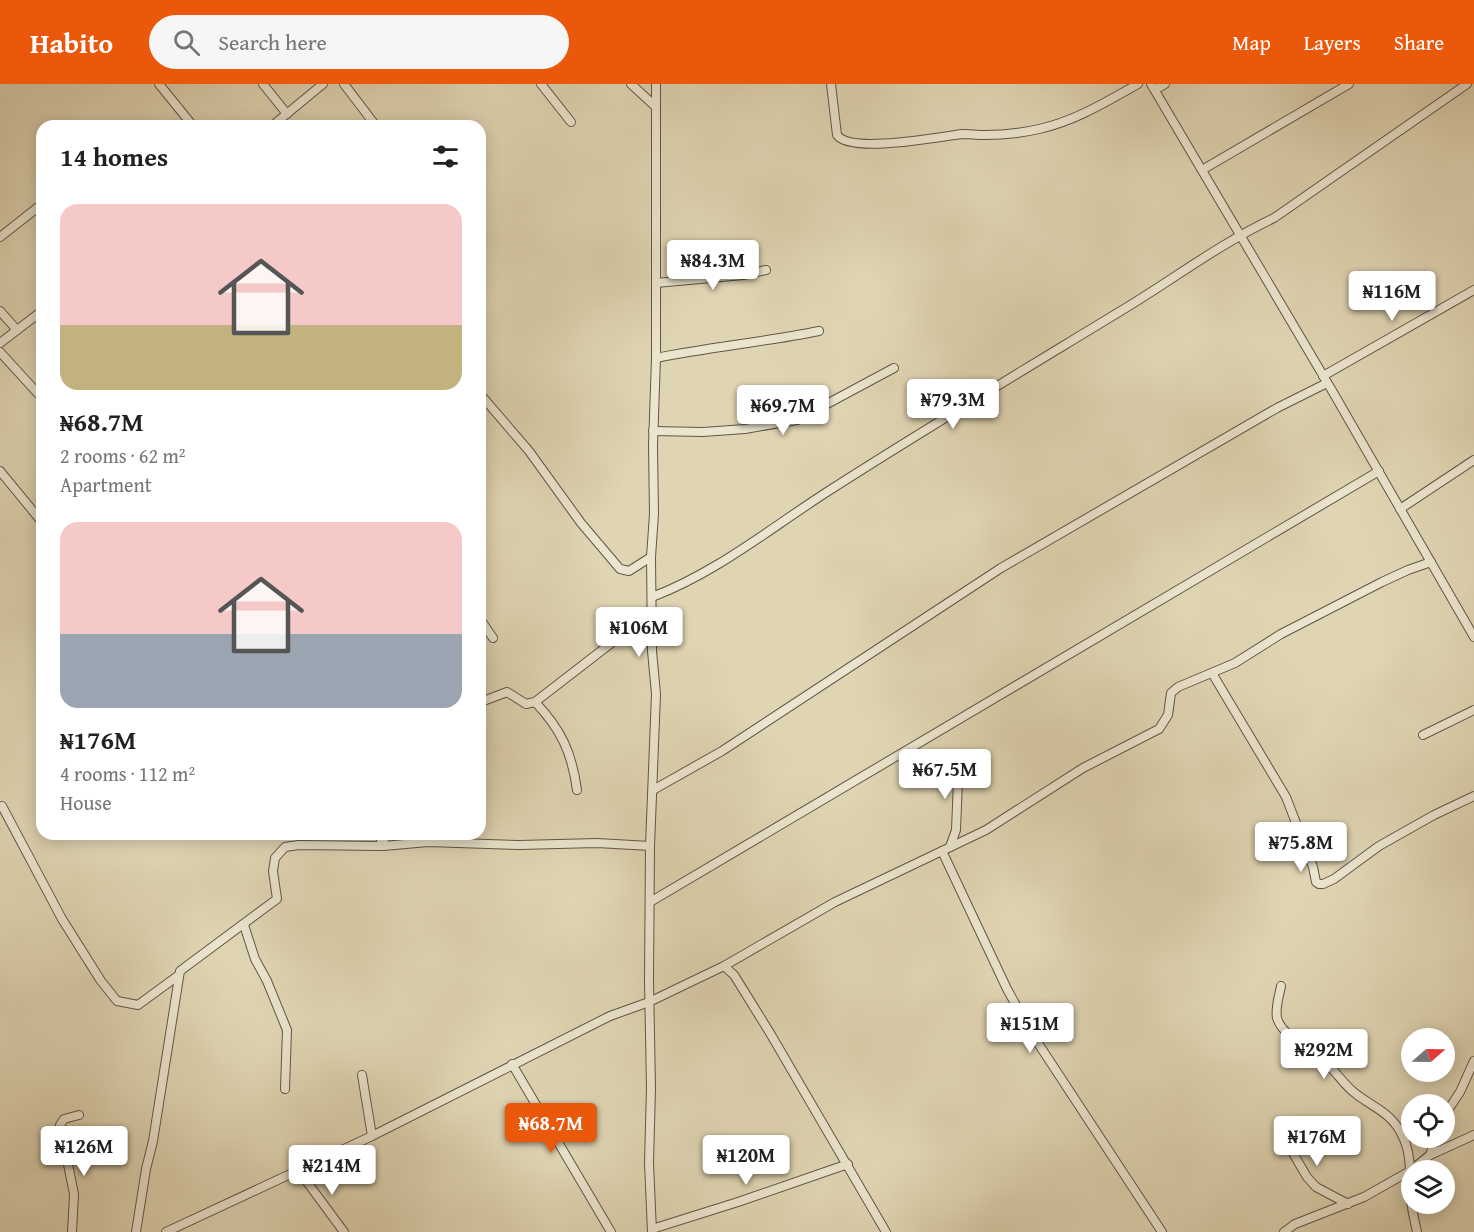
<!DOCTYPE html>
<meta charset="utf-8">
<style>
:root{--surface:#fff;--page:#f6f6f6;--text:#202124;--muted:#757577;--accent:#ea580c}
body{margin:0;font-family:"Gentium Book Plus",serif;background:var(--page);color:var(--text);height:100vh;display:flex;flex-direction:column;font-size:22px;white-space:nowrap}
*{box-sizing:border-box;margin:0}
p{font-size:20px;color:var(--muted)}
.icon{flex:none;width:33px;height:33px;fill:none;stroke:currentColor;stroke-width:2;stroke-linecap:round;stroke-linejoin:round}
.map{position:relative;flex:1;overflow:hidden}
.drawer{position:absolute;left:36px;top:36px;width:450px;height:720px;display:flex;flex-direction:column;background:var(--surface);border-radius:18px;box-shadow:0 3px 15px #0003}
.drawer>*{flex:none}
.needle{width:39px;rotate:70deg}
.controls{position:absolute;left:1401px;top:944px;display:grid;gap:12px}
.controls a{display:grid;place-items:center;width:54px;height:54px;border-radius:50%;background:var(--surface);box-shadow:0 3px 15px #0003;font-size:30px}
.price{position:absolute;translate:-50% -51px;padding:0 14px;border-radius:6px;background:#fff;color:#222;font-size:20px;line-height:39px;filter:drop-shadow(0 2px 3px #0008)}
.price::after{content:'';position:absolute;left:50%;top:36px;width:18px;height:14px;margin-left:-9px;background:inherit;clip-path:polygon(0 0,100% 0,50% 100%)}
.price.active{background:var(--accent);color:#fff}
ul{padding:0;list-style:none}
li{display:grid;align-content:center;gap:12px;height:318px;padding:0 24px}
li span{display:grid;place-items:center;height:186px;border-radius:18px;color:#555}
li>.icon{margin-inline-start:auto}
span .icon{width:108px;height:108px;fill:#fffc;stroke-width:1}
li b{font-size:26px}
h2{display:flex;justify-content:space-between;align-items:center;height:72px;padding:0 24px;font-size:26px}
header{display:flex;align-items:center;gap:36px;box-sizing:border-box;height:84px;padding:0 30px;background:var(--accent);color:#fff}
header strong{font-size:28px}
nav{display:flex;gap:33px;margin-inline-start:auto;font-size:21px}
.search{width:420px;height:54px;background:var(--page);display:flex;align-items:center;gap:15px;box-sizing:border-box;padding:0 21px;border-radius:33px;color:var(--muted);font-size:22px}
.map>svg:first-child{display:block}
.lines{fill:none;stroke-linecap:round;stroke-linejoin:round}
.street-casing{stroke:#605646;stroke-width:10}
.street{stroke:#ebe4ce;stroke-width:8}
</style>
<header>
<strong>Habito</strong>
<div class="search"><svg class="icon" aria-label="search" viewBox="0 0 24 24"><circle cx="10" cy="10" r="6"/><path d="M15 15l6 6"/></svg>Search here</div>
<nav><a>Map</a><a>Layers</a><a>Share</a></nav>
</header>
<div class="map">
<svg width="1474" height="1148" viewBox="0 0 1474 1148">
<rect width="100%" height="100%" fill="#e0d5b3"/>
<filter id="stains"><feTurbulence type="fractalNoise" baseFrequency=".00333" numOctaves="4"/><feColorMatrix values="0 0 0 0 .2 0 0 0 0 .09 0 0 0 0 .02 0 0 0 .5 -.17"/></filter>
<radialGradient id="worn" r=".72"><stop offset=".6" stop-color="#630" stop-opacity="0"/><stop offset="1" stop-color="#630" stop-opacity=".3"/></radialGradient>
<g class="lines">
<defs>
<g id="street">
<path d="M159 0 193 42"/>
<path d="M263 0 287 30"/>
<path d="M344 0 376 42"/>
<path d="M541 0 571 38"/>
<path d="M631 0 655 22"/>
<path d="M831 0 837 51C851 70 938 53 962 50 969 50 977 51 985 51 1002 51 1022 49 1039 45 1075 37 1106 18 1138 0"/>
<path d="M1151 0 1334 310 1474 553"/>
<path d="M1155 6 1165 0"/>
<path d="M272 42 323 0"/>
<path d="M1202 86 1349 0"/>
<path d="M0 153 42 120"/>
<path d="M656 199 743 191 766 186"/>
<path d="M0 227 17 246"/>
<path d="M0 259 42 227"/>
<path d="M0 268 42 314"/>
<path d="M656 274C710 263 765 258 819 247"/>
<path d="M1323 292 1474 206"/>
<path d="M480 310 529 367 581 439 620 485 629 487 651 473"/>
<path d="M653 347 703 348 745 345 797 336 894 284"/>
<path d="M0 387 42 438"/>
<path d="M1400 425 1474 376"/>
<path d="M652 513C716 489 772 443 830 406 925 345 1022 287 1119 228 1171 197 1219 160 1274 134L1467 0"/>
<path d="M480 535 493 554"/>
<path d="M1212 589 1286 713 1313 783 1316 798 1319 800H1323L1334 795 1379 762 1434 731 1474 712"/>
<path d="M486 616 507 608 526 620 535 618 623 550 652 535"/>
<path d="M535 618C561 645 572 669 577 706"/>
<path d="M1423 651 1474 626"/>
<path d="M653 706 722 667 1001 484 1277 324 1327 299"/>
<path d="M2 722 62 835 101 897 117 917 138 921 179 891"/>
<path d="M379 750 383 762 385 750"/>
<path d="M950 763 956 746 959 672"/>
<path d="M942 767 1007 905 1032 950 1162 1148"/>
<path d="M650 818 1379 387"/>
<path d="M244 841 255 875 267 897 287 946 285 1005"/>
<path d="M724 882 835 818 986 746 1083 684 1159 645 1168 631 1171 609 1178 603 1235 579 1281 550 1382 498 1408 486 1431 478"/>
<path d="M1281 902C1279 913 1275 924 1277 934 1282 952 1314 969 1328 981 1338 990 1345 1002 1356 1010 1373 1023 1391 1029 1401 1049 1413 1070 1409 1093 1411 1116 1412 1127 1415 1138 1417 1148"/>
<path d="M512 980 611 1148"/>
<path d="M362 991 372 1052"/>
<path d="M1444 1032 1460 1008 1474 977"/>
<path d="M1283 1052 1307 1093 1316 1103 1348 1120"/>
<path d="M1430 1071 1436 1053"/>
<path d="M299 1087 344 1148"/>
<path d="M652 1145 738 1118 848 1080"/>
<path d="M72 1148 74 1110 60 1041 64 1035 79 1031"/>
<path d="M136 1148 146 1085 153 1057 180 887 277 815 273 787 275 774 285 763 299 761 383 762 428 758 519 761 597 759 650 762"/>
<path d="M166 1148 372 1052 610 932 649 918 724 882 734 891 770 949 886 1148"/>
<path d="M652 1148 649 1079 651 1004 649 897 650 762 656 610 652 567 651 473 654 430 653 361 656 274V0"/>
<path d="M1284 1148 1295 1140 1364 1113 1410 1087 1430 1071 1474 1051"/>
</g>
</defs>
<!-- street casing -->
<use href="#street" class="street-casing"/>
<!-- street -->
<use href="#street" class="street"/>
</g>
<rect width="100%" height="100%" filter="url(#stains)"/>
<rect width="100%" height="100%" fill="url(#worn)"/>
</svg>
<div class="controls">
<a><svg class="needle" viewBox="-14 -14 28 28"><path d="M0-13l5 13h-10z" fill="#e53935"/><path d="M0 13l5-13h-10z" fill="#757577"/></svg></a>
<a><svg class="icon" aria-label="locate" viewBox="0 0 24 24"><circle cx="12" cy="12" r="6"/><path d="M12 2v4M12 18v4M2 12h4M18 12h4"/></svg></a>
<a><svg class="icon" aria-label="layers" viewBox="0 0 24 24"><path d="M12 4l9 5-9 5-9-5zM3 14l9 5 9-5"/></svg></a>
</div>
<b class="price" style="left:713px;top:207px">₦84.3M</b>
<b class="price" style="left:1392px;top:238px">₦116M</b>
<b class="price" style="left:953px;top:346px">₦79.3M</b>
<b class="price" style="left:783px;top:352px">₦69.7M</b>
<b class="price" style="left:639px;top:574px">₦106M</b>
<b class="price" style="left:945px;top:716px">₦67.5M</b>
<b class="price" style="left:1301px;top:789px">₦75.8M</b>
<b class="price" style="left:1030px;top:970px">₦151M</b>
<b class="price" style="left:1324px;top:996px">₦292M</b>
<b class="price active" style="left:551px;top:1070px">₦68.7M</b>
<b class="price" style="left:1317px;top:1083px">₦176M</b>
<b class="price" style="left:84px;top:1093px">₦126M</b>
<b class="price" style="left:746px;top:1102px">₦120M</b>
<b class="price" style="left:332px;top:1112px">₦214M</b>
<section class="drawer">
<h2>14 homes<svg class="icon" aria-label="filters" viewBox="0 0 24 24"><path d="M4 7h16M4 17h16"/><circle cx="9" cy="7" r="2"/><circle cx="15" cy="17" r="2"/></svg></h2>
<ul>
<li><span style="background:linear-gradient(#f6c9c9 65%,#c2b280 0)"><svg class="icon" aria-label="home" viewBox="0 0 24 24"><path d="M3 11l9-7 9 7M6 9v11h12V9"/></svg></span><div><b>₦68.7M</b><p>2 rooms · 62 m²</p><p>Apartment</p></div></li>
<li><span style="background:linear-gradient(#f6c9c9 60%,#9aa5b1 0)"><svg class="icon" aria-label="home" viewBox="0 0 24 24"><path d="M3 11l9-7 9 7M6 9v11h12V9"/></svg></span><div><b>₦176M</b><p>4 rooms · 112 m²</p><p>House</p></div></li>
</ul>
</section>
</div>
